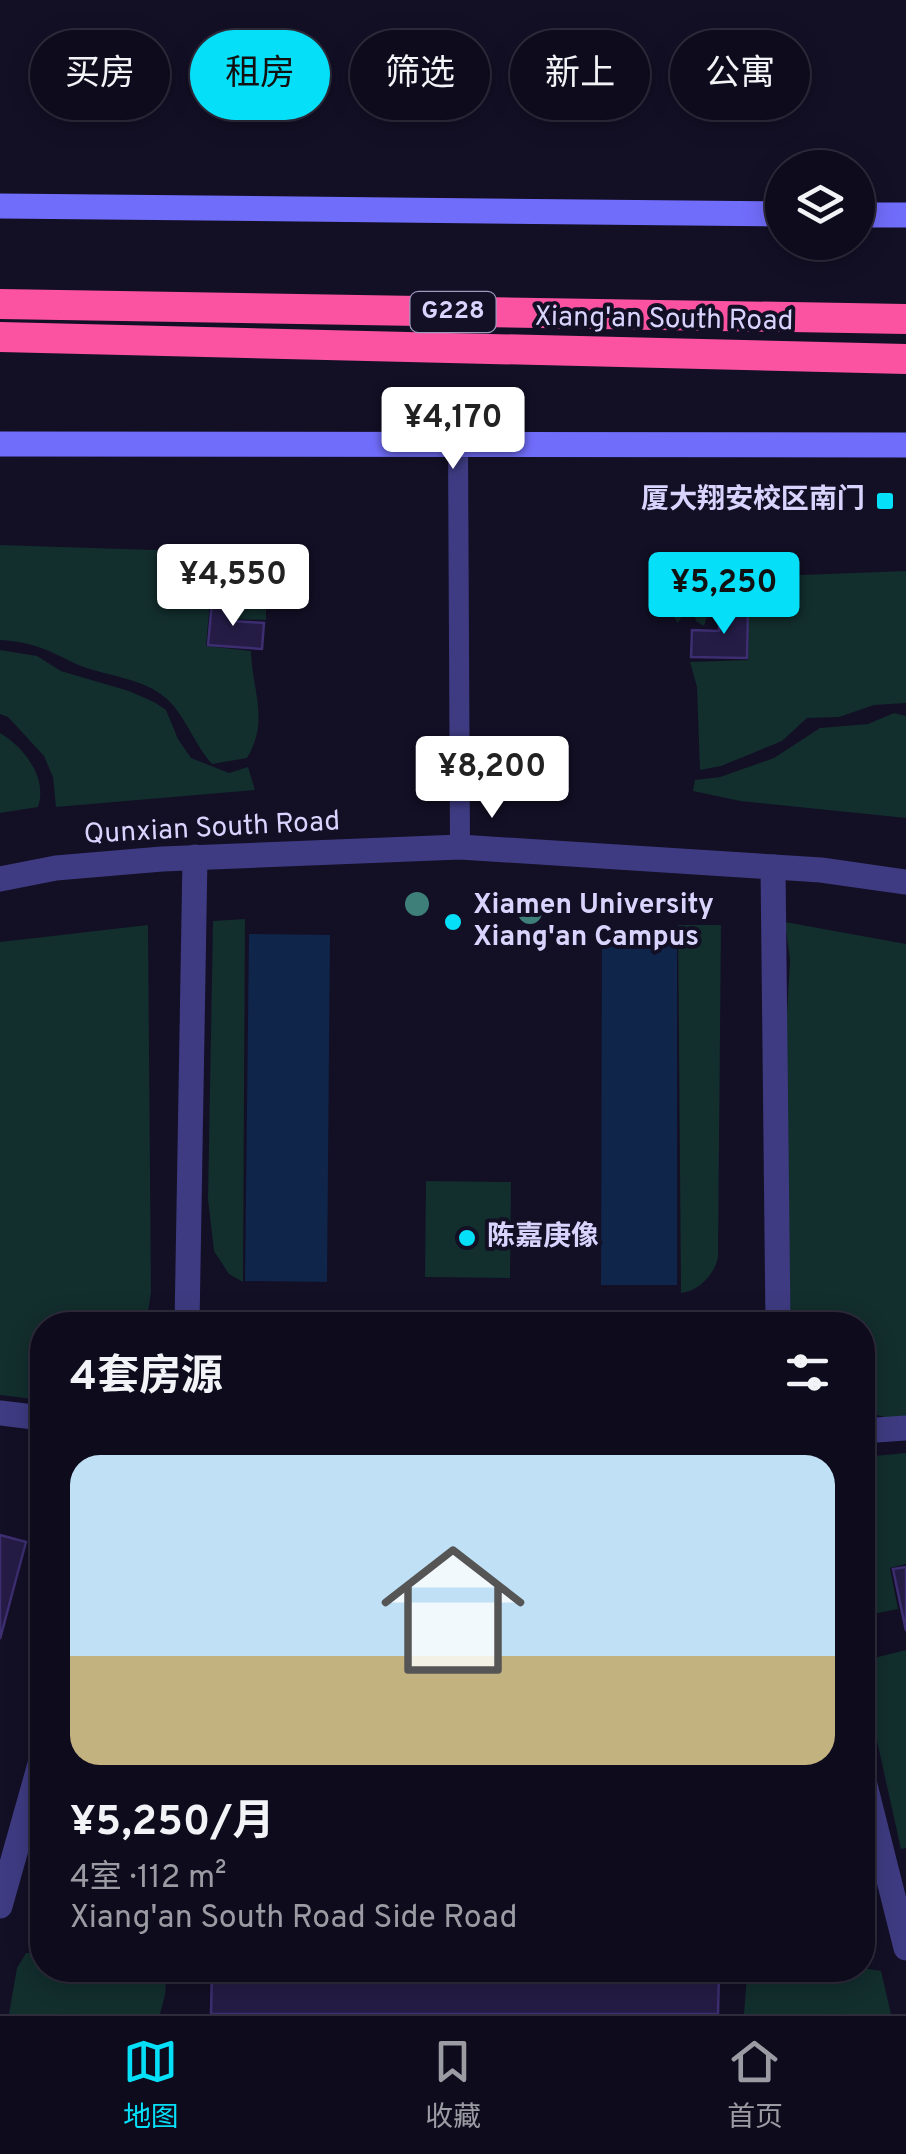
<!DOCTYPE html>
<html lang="zh">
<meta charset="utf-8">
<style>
:root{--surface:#0e0b1c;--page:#171425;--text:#f1f3f6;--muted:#9b9ba3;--line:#2e2b3b;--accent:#06dff8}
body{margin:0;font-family:Overpass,"Noto Sans SC",sans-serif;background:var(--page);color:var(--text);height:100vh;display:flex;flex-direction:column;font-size:38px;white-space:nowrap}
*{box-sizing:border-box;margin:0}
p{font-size:32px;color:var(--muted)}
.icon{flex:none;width:55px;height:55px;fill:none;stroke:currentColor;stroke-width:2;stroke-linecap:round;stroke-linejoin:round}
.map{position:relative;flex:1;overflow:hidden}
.details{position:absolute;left:30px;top:1312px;width:845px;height:670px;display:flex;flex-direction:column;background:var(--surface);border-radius:40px;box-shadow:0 5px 25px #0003,0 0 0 2px var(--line)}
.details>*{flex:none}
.hud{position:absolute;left:30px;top:30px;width:848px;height:90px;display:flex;gap:20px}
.buttons{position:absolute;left:765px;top:150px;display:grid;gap:20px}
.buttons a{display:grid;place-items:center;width:110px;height:110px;border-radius:50%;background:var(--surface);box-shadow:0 5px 25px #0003,0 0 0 2px var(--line);font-size:50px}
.price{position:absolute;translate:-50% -85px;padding:0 22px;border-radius:10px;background:#fff;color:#222;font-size:32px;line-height:65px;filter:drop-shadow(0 2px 5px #0008)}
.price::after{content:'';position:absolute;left:50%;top:60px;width:30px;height:22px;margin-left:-15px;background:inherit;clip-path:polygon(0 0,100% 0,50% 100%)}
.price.active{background:var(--accent);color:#111}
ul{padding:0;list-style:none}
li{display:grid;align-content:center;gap:20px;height:530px;padding:0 40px}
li+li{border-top:2px solid var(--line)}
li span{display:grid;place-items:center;height:310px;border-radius:30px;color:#555}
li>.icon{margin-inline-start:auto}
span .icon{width:180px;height:180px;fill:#fffc;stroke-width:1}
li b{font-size:42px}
h2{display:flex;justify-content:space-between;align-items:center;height:120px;padding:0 40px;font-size:42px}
.tag{padding:0 35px;border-radius:45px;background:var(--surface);box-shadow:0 5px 25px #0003,0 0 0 2px var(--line);font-size:35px;line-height:90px}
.tag.active{background:var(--accent);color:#111}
.tab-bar{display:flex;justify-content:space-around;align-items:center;height:140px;border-top:2px solid var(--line);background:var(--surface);font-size:28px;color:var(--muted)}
.tab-bar a{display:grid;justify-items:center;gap:5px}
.tab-bar .active{color:var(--accent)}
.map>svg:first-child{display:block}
.green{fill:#122e2d}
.water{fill:#0f2549}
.building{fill:#241c45;stroke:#3c2e70;stroke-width:2.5}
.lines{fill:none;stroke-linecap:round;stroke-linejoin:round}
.lane{stroke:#3e3b82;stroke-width:20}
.street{stroke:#3e3b82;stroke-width:25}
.secondary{stroke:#716dfb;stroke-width:25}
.highway{stroke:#fb52a2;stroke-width:30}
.tree{fill:#3e8079}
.poi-dot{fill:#06dff8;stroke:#130f25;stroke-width:4}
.labels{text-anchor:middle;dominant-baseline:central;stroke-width:8;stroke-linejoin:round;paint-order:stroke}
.shield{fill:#130f25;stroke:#9e99bd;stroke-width:2.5}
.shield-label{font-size:25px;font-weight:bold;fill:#d9d4fe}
.street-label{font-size:28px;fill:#d9d4fe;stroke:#130f25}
.poi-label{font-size:28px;font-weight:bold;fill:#d9d4fe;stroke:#130f25;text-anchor:start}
</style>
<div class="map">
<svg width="906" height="2014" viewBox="0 0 906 2014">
<rect width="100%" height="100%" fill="#130f25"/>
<!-- green -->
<g class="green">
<path d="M0 545 281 554 285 559 289 602 285 607 266 609V620L235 619 236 601 210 600 206 646 251 651C252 692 270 719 247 758L212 764C195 745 185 716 168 700 142 676 104 677 74 663 45 649 33 642 0 640Z"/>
<path d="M676 560 801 575 906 571V703L874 705 839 717 807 718 782 741 721 766 700 770 697 687 690 662 748 660 749 607 719 604 715 612 710 606 704 626 696 621 693 610 686 609 678 623C663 602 663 592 665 563Z"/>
<path d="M0 650 37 656 61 671 129 691 154 702 166 710 178 739 191 758 229 773 248 767 255 790 56 807 53 777 44 756 8 717 0 714Z"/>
<path d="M894 713 906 716V818L740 801 693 791 695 780 720 777 774 758 820 728 868 724Z"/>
<path d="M0 733C24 747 48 778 38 807L0 813Z"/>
<path d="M245 919 243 1281V1282L229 1274 214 1251 208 1199 213 921Z"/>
<path d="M785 922 906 944V1419L895 1420 863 1411 862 1325H784L782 1102 790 960Z"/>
<path d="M148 925 151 1293 148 1311 138 1325H42V1400L0 1395V942Z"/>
<path d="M678 925H721L718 1257C715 1274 699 1291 681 1293Z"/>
<path d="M426 1181 511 1182 510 1278 425 1277Z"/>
<path d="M906 1453V1564L890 1568 898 1609 863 1616V1457Z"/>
<path d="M906 1650V1848L901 1849 863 1678 862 1661Z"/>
<path d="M26 1953H42V1970H161C170 1984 164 1999 160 2014H9L17 1968Z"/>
<path d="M863 1968 881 1971 891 2014H744L747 1975 758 1970Z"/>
</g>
<!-- water -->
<g class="water">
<path d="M249 934 330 935 327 1282 245 1281Z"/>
<path d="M602 938H677V1285H601Z"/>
</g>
<!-- building -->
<g class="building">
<path d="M212 601 235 603 233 621 264 623 262 649 208 645Z"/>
<path d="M719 608H748L747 658 691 657 692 630 719 631Z"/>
<path d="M0 1535 26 1542 0 1639Z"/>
<path d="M906 1567V1631L893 1569Z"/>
<path d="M212 1970H719L718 2014H211Z"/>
</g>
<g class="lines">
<!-- lane -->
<path class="lane" d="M458 445 460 847"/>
<!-- street -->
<g class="street">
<path d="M773 867 778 1325"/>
<path d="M0 879 56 868 162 859 460 847 821 870 906 882"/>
<path d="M187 1325 195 857"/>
<path d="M0 1413 42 1418"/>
<path d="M862 1431 906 1428"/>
<path d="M862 1773 906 1948"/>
<path d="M0 1906 42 1757"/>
</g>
<!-- secondary -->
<g class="secondary">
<path d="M0 206 782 214"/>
<path d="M858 215H906"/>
<path d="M0 444 906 445"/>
</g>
<!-- highway -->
<g class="highway">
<path d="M0 304 906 319"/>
<path d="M0 337 906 359"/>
</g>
</g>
<!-- trees -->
<g class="tree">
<circle cx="417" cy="904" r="12"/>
<circle cx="530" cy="912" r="12"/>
</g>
<!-- markers -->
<g class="poi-dot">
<rect x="875" y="491" width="20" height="20" rx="5"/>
<circle cx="453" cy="922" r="10"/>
<circle cx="467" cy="1238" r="10"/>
</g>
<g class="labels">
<!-- shield labels -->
<rect class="shield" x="410.5" y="292" width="85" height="40" rx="8"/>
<g class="shield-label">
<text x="453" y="312">G228</text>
</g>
<!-- street labels -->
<g class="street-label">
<text transform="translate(664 320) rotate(1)">Xiang'an South Road</text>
<text transform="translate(212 829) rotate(-3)">Qunxian South Road</text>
</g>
<!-- poi labels -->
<g class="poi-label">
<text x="865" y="501" text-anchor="end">厦大翔安校区南门</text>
<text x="473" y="906">Xiamen University<tspan x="473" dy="32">Xiang'an Campus</tspan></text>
<text x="487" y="1238">陈嘉庚像</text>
</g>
</g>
</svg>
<div class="buttons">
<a><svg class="icon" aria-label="layers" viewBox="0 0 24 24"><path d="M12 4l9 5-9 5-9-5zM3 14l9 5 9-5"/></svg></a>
</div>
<b class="price" style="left:453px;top:472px">¥4,170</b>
<b class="price" style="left:233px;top:629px">¥4,550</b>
<b class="price active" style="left:724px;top:637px">¥5,250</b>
<b class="price" style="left:492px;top:821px">¥8,200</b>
<div class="hud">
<a class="tag">买房</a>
<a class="tag active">租房</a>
<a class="tag">筛选</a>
<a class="tag">新上</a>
<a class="tag">公寓</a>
</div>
<section class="details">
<h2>4套房源<svg class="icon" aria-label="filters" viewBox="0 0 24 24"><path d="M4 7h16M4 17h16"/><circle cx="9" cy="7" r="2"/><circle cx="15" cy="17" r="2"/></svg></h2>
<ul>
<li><span style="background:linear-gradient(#bfe0f5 65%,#c2b280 0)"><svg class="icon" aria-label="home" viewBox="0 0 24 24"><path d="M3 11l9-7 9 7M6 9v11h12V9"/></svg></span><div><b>¥5,250/月</b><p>4室 · 112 m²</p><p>Xiang'an South Road Side Road</p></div></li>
</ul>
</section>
</div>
<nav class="tab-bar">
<a class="active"><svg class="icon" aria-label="map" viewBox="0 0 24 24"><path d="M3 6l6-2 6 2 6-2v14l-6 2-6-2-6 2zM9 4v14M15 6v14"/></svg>地图</a>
<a><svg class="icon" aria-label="saved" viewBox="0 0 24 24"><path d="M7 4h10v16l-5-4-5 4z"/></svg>收藏</a>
<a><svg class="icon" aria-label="home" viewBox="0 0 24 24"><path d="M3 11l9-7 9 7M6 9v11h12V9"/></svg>首页</a>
</nav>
